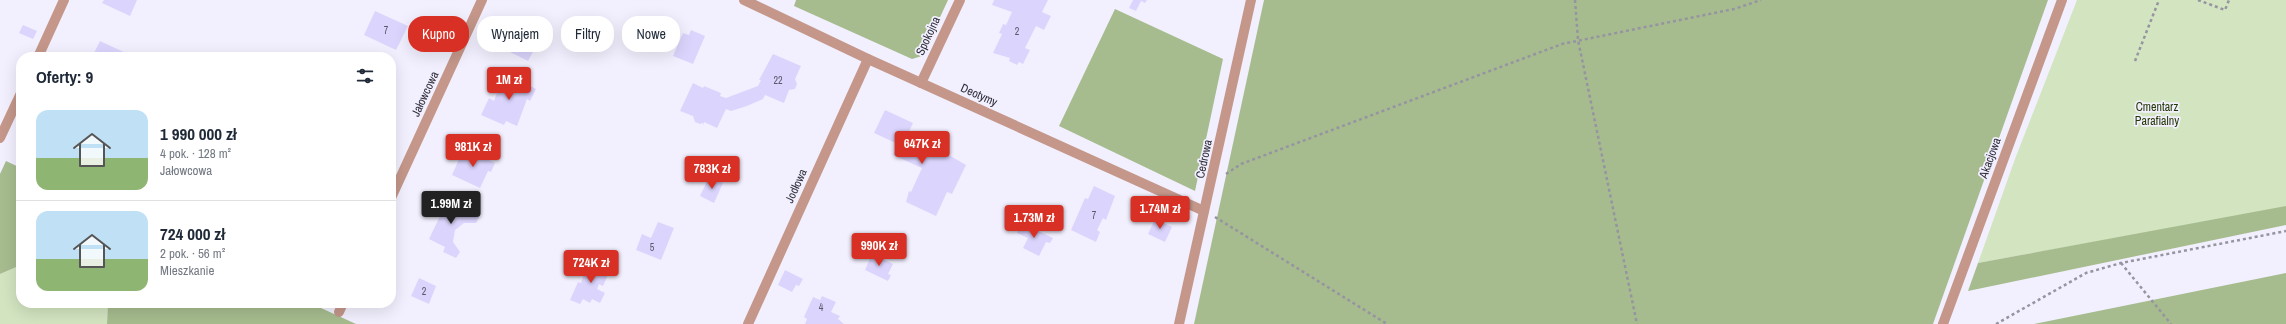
<!DOCTYPE html>
<html lang="pl">
<meta charset="utf-8">
<style>
:root{--surface:#fff;--page:#f2f2f3;--text:#1f2937;--muted:#747a83;--line:#e0e1e3;--accent:#d93025}
body{margin:0;font-family:"Archivo Narrow",sans-serif;background:var(--page);color:var(--text);height:100vh;display:flex;flex-direction:column;font-size:15px;white-space:nowrap}
*{box-sizing:border-box;margin:0}
p{font-size:13px;color:var(--muted)}
.icon{flex:none;width:22px;height:22px;fill:none;stroke:currentColor;stroke-width:2;stroke-linecap:round;stroke-linejoin:round}
.map{position:relative;flex:1;overflow:hidden}
.sheet{position:absolute;left:16px;top:52px;width:380px;height:256px;display:flex;flex-direction:column;background:var(--surface);border-radius:16px;box-shadow:0 4px 16px #0002}
.sheet>*{flex:none}
.top-card{position:absolute;left:408px;top:16px;width:380px;height:36px;display:flex;gap:8px}
.price{position:absolute;translate:-50% -34px;padding:0 9px;border-radius:4px;background:var(--accent);color:#fff;font-size:13px;line-height:26px;filter:drop-shadow(0 1px 2px #0008)}
.price::after{content:'';position:absolute;left:50%;top:24px;width:12px;height:9px;margin-left:-6px;background:inherit;clip-path:polygon(0 0,100% 0,50% 100%)}
.price.active{background:#222;color:#fff}
ul{padding:0;list-style:none}
li{display:flex;align-items:center;gap:12px;height:100px;padding:0 20px}
li+li{border-top:1px solid var(--line)}
li span{display:grid;place-items:center;flex:none;width:112px;height:80px;border-radius:12px;color:#555}
li>.icon{margin-inline-start:auto}
span .icon{width:48px;height:48px;fill:#fffc;stroke-width:1}
li b{font-size:17px}
h2{display:flex;justify-content:space-between;align-items:center;height:48px;padding:0 20px;font-size:17px}
.tag{padding:0 14px;border-radius:16px;background:var(--surface);box-shadow:0 4px 16px #0002;font-size:14px;line-height:36px}
.tag.active{background:var(--accent);color:#fff}
.map>svg:first-child{display:block}
.green{fill:#d2e4c0}
.forest{fill:#a6bc8e}
.building{fill:#dbd5fd}
.lines{fill:none;stroke-linecap:round;stroke-linejoin:round}
.path{stroke:#9694a1;stroke-width:2.5;stroke-dasharray:3 3;stroke-linecap:butt}
.minor{stroke:#c4978a;stroke-width:10}
.labels{text-anchor:middle;dominant-baseline:central;stroke-width:3.5;stroke-linejoin:round;paint-order:stroke}
.number-label{font-size:10px;fill:#5c586c}
.street-label{font-size:12px;fill:#312f3c;stroke:#f2f0fe}
.park-label{font-size:12px;fill:#233703;stroke:#f2f0fe}
</style>
<div class="map">
<svg width="2286" height="324" viewBox="0 0 2286 324">
<rect width="100%" height="100%" fill="#f2f0fe"/>
<!-- green -->
<g class="green">
<path d="M2077 0H2286V207L1978 263 2015 159Z"/>
<path d="M21 265V303H108L107 324H0V274Z"/>
</g>
<!-- forest -->
<g class="forest">
<path d="M796 0H948L922 56 912 59 794 6Z"/>
<path d="M1264 0H2048L1933 324H1194Z"/>
<path d="M1115 9 1223 59 1195 191 1059 126Z"/>
<path d="M6 161 21 168V265L0 274V174Z"/>
<path d="M2286 206V225L1968 291 1978 263Z"/>
<path d="M2286 273V324H2034Z"/>
<path d="M108 303H310L356 324H107Z"/>
</g>
<!-- building -->
<g class="building">
<path d="M104 0H137L130 16 102 3Z"/>
<path d="M994 0H1048L1042 12 1051 16 1044 30 1036 26 1025 48 1030 50 1023 64 1019 62 1017 65 1009 61 1010 58 993 53 1002 34 999 33 1003 24 1006 25 1012 12 992 5Z"/>
<path d="M1133 0H1147L1145 3 1141 1 1136 11 1129 8Z"/>
<path d="M375 11 408 26 396 50 364 35Z"/>
<path d="M531 24 543 30 538 41 530 37 526 46 534 50 528 61 508 51 517 30 526 34Z"/>
<path d="M23 25 37 31 33 39 19 33Z"/>
<path d="M691 30 705 36 693 64 673 56 683 33 689 35Z"/>
<path d="M100 41 128 54 127 57H92Z"/>
<path d="M773 54 801 66 795 79 797 84 795 89 789 90 784 103 765 95 763 99 747 106 731 111 726 109 717 128 704 122 703 126V123L700 124 695 122 693 116 680 111 693 83 703 88 704 86 721 93 720 96 726 98 758 86 761 80H759Z"/>
<path d="M504 74H507L536 89 530 101 527 99 517 126 506 121 504 125 481 115 489 98 494 101Z"/>
<path d="M885 110 913 123 906 138 946 156 947 154 966 165 952 194 947 192 936 216 906 202 909 191 911 192 922 168 893 155 898 144 874 133Z"/>
<path d="M464 148 495 163 491 172 488 171 480 188 452 175Z"/>
<path d="M709 177 723 183 714 203 700 196Z"/>
<path d="M1094 186 1115 196 1106 220 1103 218 1097 230 1100 232 1096 242 1071 230 1085 198 1088 199Z"/>
<path d="M443 198 480 216 476 223H464L455 230 453 242 460 252 456 258 443 252 445 247 429 239 441 214 438 210Z"/>
<path d="M1155 219 1172 227 1165 242 1148 234Z"/>
<path d="M658 222 674 228 661 260 636 250 642 234 651 238Z"/>
<path d="M1021 223 1053 238 1050 243 1046 242 1039 256 1023 248 1028 238 1017 233Z"/>
<path d="M872 254 893 264 888 274 891 275 888 281 865 270Z"/>
<path d="M589 260 610 270 603 286 599 284 597 289 605 293 600 303 592 299 590 303 583 299 580 304 570 300 578 282 581 283Z"/>
<path d="M785 270 803 279 799 286 796 285 792 292 778 285Z"/>
<path d="M419 278 436 286 429 304 411 296Z"/>
<path d="M822 296 836 302 831 312 840 316 838 319 844 324H805L807 319 804 317 813 297 820 300Z"/>
</g>
<g class="lines">
<!-- path -->
<g class="path">
<path d="M1575 0 1578 40 1637 324"/>
<path d="M2198 0 2225 10 2229 0"/>
<path d="M2135 61 2159 0"/>
<path d="M1226 174 1241 164 1562 44 1734 9 1761 0"/>
<path d="M1215 217 1387 324"/>
<path d="M2121 263 2171 324"/>
<path d="M1996 324 2086 273 2121 263 2286 231"/>
</g>
<!-- minor -->
<g class="minor">
<path d="M744 0 868 59 1204 211"/>
<path d="M38 57 64 0"/>
<path d="M921 83 960 0"/>
<path d="M0 138 21 93"/>
<path d="M391 198 482 0"/>
<path d="M339 312 343 303"/>
<path d="M748 324 868 59"/>
<path d="M1179 324 1251 0"/>
<path d="M1943 324 2062 0"/>
</g>
</g>
<g class="labels">
<!-- number labels -->
<g class="number-label">
<text x="386" y="30">7</text>
<text x="1017" y="31">2</text>
<text x="778" y="80">22</text>
<text x="1094" y="215">7</text>
<text x="652" y="247">5</text>
<text x="424" y="291">2</text>
<text x="821" y="307">4</text>
</g>
<!-- street labels -->
<g class="street-label">
<text transform="translate(928 36) rotate(-65)">Spokojna</text>
<text transform="translate(425 94) rotate(-65)">Jałowcowa</text>
<text transform="translate(979 95) rotate(24)">Deotymy</text>
<text transform="translate(1990 158) rotate(-70)">Akacjowa</text>
<text transform="translate(1204 159) rotate(-78)">Cedrowa</text>
<text transform="translate(796 186) rotate(-66)">Jodłowa</text>
</g>
<!-- park labels -->
<g class="park-label">
<text x="2157" y="107">Cmentarz<tspan x="2157" dy="14">Parafialny</tspan></text>
</g>
</g>
</svg>
<b class="price" style="left:509px;top:101px">1M zł</b>
<b class="price" style="left:922px;top:165px">647K zł</b>
<b class="price" style="left:473px;top:168px">981K zł</b>
<b class="price" style="left:712px;top:190px">783K zł</b>
<b class="price active" style="left:451px;top:225px">1.99M zł</b>
<b class="price" style="left:1160px;top:230px">1.74M zł</b>
<b class="price" style="left:1034px;top:239px">1.73M zł</b>
<b class="price" style="left:879px;top:267px">990K zł</b>
<b class="price" style="left:591px;top:284px">724K zł</b>
<div class="top-card">
<a class="tag active">Kupno</a>
<a class="tag">Wynajem</a>
<a class="tag">Filtry</a>
<a class="tag">Nowe</a>
</div>
<section class="sheet">
<h2>Oferty: 9<svg class="icon" aria-label="filters" viewBox="0 0 24 24"><path d="M4 7h16M4 17h16"/><circle cx="9" cy="7" r="2"/><circle cx="15" cy="17" r="2"/></svg></h2>
<ul>
<li><span style="background:linear-gradient(#bfe0f5 60%,#8fb573 0)"><svg class="icon" aria-label="home" viewBox="0 0 24 24"><path d="M3 11l9-7 9 7M6 9v11h12V9"/></svg></span><div><b>1 990 000 zł</b><p>4 pok. · 128 m²</p><p>Jałowcowa</p></div></li>
<li><span style="background:linear-gradient(#bfe0f5 60%,#8fb573 0)"><svg class="icon" aria-label="home" viewBox="0 0 24 24"><path d="M3 11l9-7 9 7M6 9v11h12V9"/></svg></span><div><b>724 000 zł</b><p>2 pok. · 56 m²</p><p>Mieszkanie</p></div></li>
</ul>
</section>
</div>
